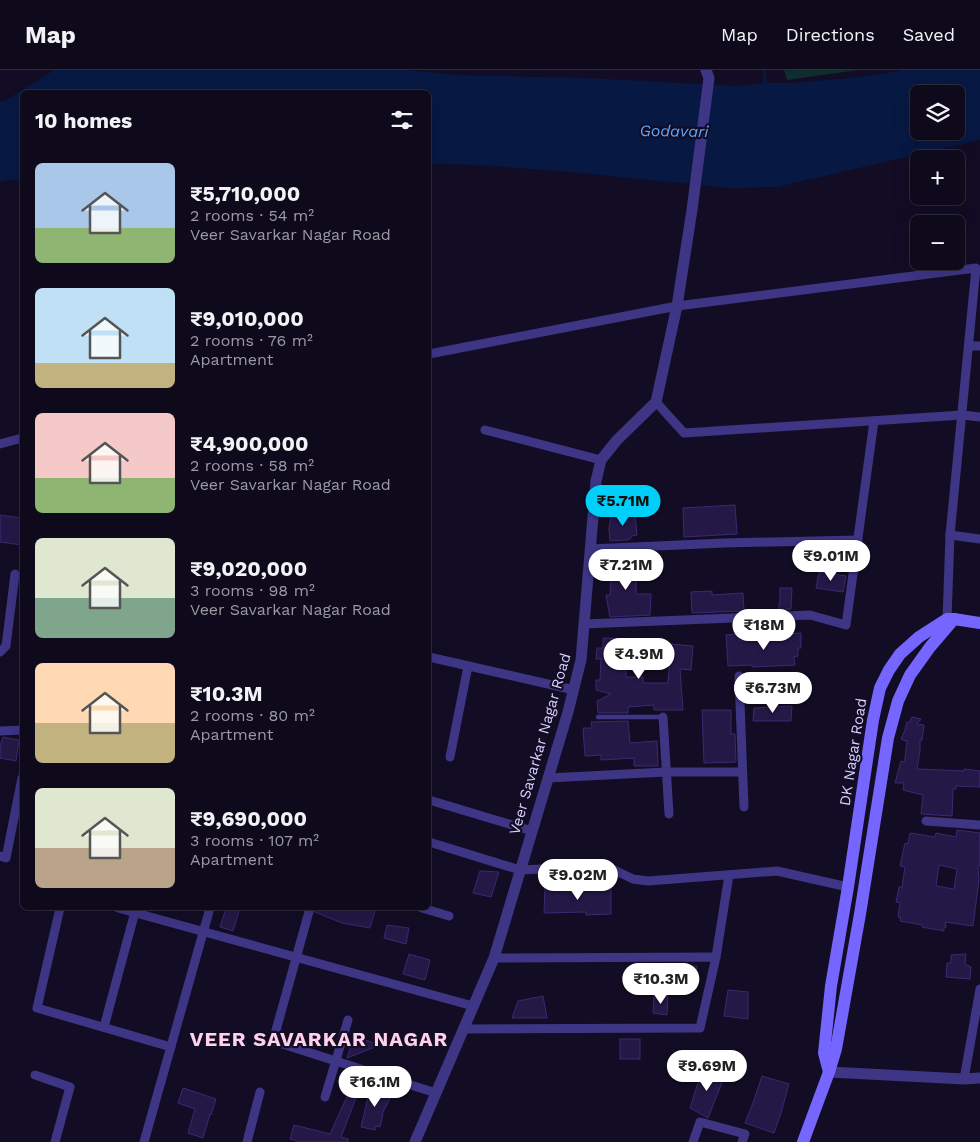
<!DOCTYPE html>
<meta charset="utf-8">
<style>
:root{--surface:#0e0a1b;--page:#1c1828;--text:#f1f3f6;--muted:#9b9aa3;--line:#2e2b3a;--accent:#00cffa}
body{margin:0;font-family:"Work Sans",sans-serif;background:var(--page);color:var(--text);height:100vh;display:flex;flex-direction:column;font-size:19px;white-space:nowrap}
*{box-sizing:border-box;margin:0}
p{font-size:16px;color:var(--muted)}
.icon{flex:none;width:28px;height:28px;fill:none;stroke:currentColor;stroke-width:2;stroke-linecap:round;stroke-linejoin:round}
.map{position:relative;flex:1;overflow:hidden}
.drawer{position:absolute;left:20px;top:20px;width:411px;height:820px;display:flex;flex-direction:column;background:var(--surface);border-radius:8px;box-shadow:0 5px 20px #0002,0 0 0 1px var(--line)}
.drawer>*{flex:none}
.tools{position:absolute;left:910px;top:15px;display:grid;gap:10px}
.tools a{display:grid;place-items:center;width:55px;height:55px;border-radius:8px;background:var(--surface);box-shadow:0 5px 20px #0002,0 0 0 1px var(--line);font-size:25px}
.price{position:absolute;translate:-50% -42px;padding:0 11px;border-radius:18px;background:#fff;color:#222;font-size:16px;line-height:32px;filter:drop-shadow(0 1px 2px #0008)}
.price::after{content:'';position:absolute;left:50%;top:30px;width:15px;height:11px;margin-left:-8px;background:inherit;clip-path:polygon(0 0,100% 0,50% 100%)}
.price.selected{background:var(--accent);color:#111}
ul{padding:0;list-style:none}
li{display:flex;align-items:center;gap:15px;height:125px;padding:0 15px}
li span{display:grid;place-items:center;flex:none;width:140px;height:100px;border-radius:8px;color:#555}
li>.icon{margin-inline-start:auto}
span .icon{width:60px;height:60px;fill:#fffc;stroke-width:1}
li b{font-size:21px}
h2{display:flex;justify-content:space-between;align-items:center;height:60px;padding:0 15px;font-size:21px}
header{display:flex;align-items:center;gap:30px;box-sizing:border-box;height:70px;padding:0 25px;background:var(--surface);border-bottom:1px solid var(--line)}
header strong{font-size:24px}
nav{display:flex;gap:28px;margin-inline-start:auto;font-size:18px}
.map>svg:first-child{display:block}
.green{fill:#0f2d2e}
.water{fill:#071843;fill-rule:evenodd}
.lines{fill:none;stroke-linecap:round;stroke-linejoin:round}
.stream{stroke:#071843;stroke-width:3}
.building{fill:#241846;stroke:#3c2873;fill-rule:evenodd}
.service{stroke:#3e3585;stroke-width:4.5}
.minor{stroke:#3e3585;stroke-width:9}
.tertiary{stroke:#3e3585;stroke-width:11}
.secondary{stroke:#7566ff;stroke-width:12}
.labels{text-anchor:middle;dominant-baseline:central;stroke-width:4.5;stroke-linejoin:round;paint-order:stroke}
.street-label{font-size:15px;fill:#d8cfff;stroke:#120d24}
.water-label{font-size:16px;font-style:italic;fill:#5da9ff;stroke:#120d24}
.district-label{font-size:20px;font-weight:bold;letter-spacing:1px;fill:#ffd1eb;stroke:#120d24}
</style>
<header>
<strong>Map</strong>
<nav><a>Map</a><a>Directions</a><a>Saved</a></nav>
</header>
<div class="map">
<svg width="980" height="1072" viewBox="0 0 980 1072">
<rect width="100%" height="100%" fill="#120d24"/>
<!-- green -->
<path class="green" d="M784 0H858L787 10Z"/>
<!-- water -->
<path class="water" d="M54 0H405L458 5 586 8 737 16 765 13H792L850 8 894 2 902 0H980V70L777 117 729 118 571 102 479 95 429 94V22H22V109L0 112V32L8 29ZM919 24H956V61H919Z"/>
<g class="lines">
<!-- stream -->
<path class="stream" d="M764 0 765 13"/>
</g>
<!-- building -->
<g class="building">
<path d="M735 435 737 464 684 467 683 438Z"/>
<path d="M635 443 637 465 632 466 630 469 627 470 610 471 609 459 611 445Z"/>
<path d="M0 445 22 448V475L0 472Z"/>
<path d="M629 486V494L634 493 636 505V524H651L650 545 610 547 606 525H610L611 495H614V488Z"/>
<path d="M819 502 846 506 843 522 816 518Z"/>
<path d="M780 518H792L791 539 779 540V534H780Z"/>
<path d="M712 521V525L743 523 744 541 692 543 691 522Z"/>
<path d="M801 563V578H798V586L794 587 795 595 752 597V595L728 596 726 565 739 564V571L773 569V565Z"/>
<path d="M603 568 624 569V579H632V590H626V607H643V613H668L671 574 693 576 691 600 680 599 683 640H654V635L628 637V643H598L597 631 611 624 596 620V610H600L601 589H596L597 578H603Z"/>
<path d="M792 636 791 651H753L754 638Z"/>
<path d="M702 640H731V664H735L736 692 704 693Z"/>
<path d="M912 647 921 649 917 654 924 655 922 670H920V681L917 699 964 701V699L980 701V717L956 716V719H953L952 746 921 744 923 725 903 720 904 713H895L901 691 904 692 905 688 907 670 905 671 901 669 905 660 907 652 909 653Z"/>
<path d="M628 651 630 673 657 671 658 696H634V688L601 690V685L585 686 583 658H592L591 652Z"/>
<path d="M3 667 19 670 16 691 0 688V676Z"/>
<path d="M957 760 980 763V796H978L979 810 973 856 945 852 946 857 944 858V861L922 857V855L900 851 901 848 898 847 900 833 896 832 899 817H902L905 797 900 796 905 773 908 774 910 763 935 767 936 763 956 767ZM939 795 957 799 954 819 936 816Z"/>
<path d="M480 801 499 802 491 827 473 823Z"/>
<path d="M545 817 570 818V819L611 818V844L586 845V842L544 843Z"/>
<path d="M226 838H240L233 861 220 857Z"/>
<path d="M316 838H376L370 858 342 853 315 842Z"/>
<path d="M387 855 409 858 406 874 384 868Z"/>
<path d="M409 884 430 890 425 910 403 904Z"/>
<path d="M966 884 965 894 971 897 970 909 946 907 947 893H951V885Z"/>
<path d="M697 896 696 911H670V897Z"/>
<path d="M728 920 748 922V949L724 946Z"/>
<path d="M654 925H668L667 945 653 943Z"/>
<path d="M543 926 547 948H512L518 931Z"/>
<path d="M354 966 380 975 347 988Z"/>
<rect x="620" y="969" width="20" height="20"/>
<path d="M703 997 725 1005 708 1048 690 1038Z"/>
<path d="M347 1001 364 1007 341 1067 348 1069V1072H300L290 1069 294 1055 330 1064 349 1022 341 1019Z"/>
<path d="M762 1006 789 1014 781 1043 774 1063 745 1053 753 1033Z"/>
<path d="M371 1015 385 1020V1024L391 1027 382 1044H383L380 1057 376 1056 375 1060 361 1057Z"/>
<path d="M183 1018 216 1029 211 1045 210 1044 203 1068 188 1063 195 1039 178 1033Z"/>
</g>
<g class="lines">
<!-- service -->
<path class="service" d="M598 647H663"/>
<!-- minor -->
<g class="minor">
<path d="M969 276H980"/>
<path d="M429 284 677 236 976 198 950 465 947 549"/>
<path d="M656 332 684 363 962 345 980 347"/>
<path d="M485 360 601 390"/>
<path d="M0 374 22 368"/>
<path d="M950 465 980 469"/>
<path d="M590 479 724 473 858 470"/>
<path d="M584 554 810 545 846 555 874 351"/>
<path d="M0 582 6 576 15 504"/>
<path d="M429 587 574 620"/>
<path d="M739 606 744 737"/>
<path d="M663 647 669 744"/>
<path d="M0 661 22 660"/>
<path d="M450 687 468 596"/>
<path d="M548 708 666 702H742"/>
<path d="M429 730 532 761"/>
<path d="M926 751 980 755"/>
<path d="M429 772 520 800 606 796 633 809 648 811 777 801 848 817"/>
<path d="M0 786 6 788 22 708"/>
<path d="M60 838 37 938 171 977"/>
<path d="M118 838 473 936"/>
<path d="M310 838 273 971 436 1023"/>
<path d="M422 838 449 846"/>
<path d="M716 887 729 805"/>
<path d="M104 957 136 838"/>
<path d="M463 959 700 958 716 887 494 888"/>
<path d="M35 1005 70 1017 55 1072"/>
<path d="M964 1009 980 919"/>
<path d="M325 1027 348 950"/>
<path d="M144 1072 210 838"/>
<path d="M247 1072 260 1022"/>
<path d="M693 1072 700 1052 745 1064 742 1072"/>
</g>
<!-- tertiary -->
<g class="tertiary">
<path d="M829 1002 964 1009 980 1008"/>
<path d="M415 1072 494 888 568 642 581 590 596 411 601 390 617 370 656 332 677 236 692 140 709 8 706 0"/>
</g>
<!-- secondary -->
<g class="secondary">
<path d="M829 1002 824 983 831 916 848 817 873 650 880 618 889 600 900 584 919 567 947 549H954L980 553"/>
<path d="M803 1072 829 1002 836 979 860 844 888 668 898 631 910 605 930 577 954 549"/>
</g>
</g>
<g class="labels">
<!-- street labels -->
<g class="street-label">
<text transform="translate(540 674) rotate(-74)">Veer Savarkar Nagar Road</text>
<text transform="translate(853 682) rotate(-81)">DK Nagar Road</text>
</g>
<!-- water labels -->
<g class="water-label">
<text transform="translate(674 61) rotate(1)">Godavari</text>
</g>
<!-- district labels -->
<g class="district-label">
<text x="319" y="969">VEER SAVARKAR NAGAR</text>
</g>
</g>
</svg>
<div class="tools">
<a><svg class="icon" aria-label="layers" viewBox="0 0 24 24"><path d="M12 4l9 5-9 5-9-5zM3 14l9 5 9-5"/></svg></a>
<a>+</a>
<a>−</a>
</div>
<b class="price selected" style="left:623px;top:457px">₹5.71M</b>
<b class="price" style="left:831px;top:512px">₹9.01M</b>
<b class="price" style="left:626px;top:521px">₹7.21M</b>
<b class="price" style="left:764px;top:581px">₹18M</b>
<b class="price" style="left:639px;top:610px">₹4.9M</b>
<b class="price" style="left:773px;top:644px">₹6.73M</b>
<b class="price" style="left:578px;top:831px">₹9.02M</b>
<b class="price" style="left:661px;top:935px">₹10.3M</b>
<b class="price" style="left:707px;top:1022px">₹9.69M</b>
<b class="price" style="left:375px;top:1038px">₹16.1M</b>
<section class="drawer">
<h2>10 homes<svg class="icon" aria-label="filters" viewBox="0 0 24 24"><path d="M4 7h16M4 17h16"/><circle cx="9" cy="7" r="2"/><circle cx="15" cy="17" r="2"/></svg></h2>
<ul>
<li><span style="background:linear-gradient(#a9c7e8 65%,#8fb573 0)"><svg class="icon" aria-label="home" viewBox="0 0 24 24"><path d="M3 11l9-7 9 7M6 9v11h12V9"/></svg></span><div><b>₹5,710,000</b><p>2 rooms · 54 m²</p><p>Veer Savarkar Nagar Road</p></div></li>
<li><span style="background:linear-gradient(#bfe0f5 75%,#c2b280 0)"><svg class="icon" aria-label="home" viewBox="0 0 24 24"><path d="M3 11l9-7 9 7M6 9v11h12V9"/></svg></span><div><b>₹9,010,000</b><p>2 rooms · 76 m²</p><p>Apartment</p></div></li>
<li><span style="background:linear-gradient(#f6c9c9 65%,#8fb573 0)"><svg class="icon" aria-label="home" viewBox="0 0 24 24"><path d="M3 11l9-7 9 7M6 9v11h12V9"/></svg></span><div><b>₹4,900,000</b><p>2 rooms · 58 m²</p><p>Veer Savarkar Nagar Road</p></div></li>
<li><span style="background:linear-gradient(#dfe7d0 60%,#7fa58c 0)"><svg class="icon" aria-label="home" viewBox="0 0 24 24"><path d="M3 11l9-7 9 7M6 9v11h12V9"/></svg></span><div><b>₹9,020,000</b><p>3 rooms · 98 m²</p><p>Veer Savarkar Nagar Road</p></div></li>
<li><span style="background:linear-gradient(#ffd9b3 60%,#c2b280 0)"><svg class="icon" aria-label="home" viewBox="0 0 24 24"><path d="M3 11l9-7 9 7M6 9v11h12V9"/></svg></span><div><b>₹10.3M</b><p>2 rooms · 80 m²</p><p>Apartment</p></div></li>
<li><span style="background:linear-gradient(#dfe7d0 60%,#b9a48a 0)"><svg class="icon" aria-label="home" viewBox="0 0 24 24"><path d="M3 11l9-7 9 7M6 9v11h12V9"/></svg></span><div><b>₹9,690,000</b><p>3 rooms · 107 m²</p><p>Apartment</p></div></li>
</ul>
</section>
</div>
